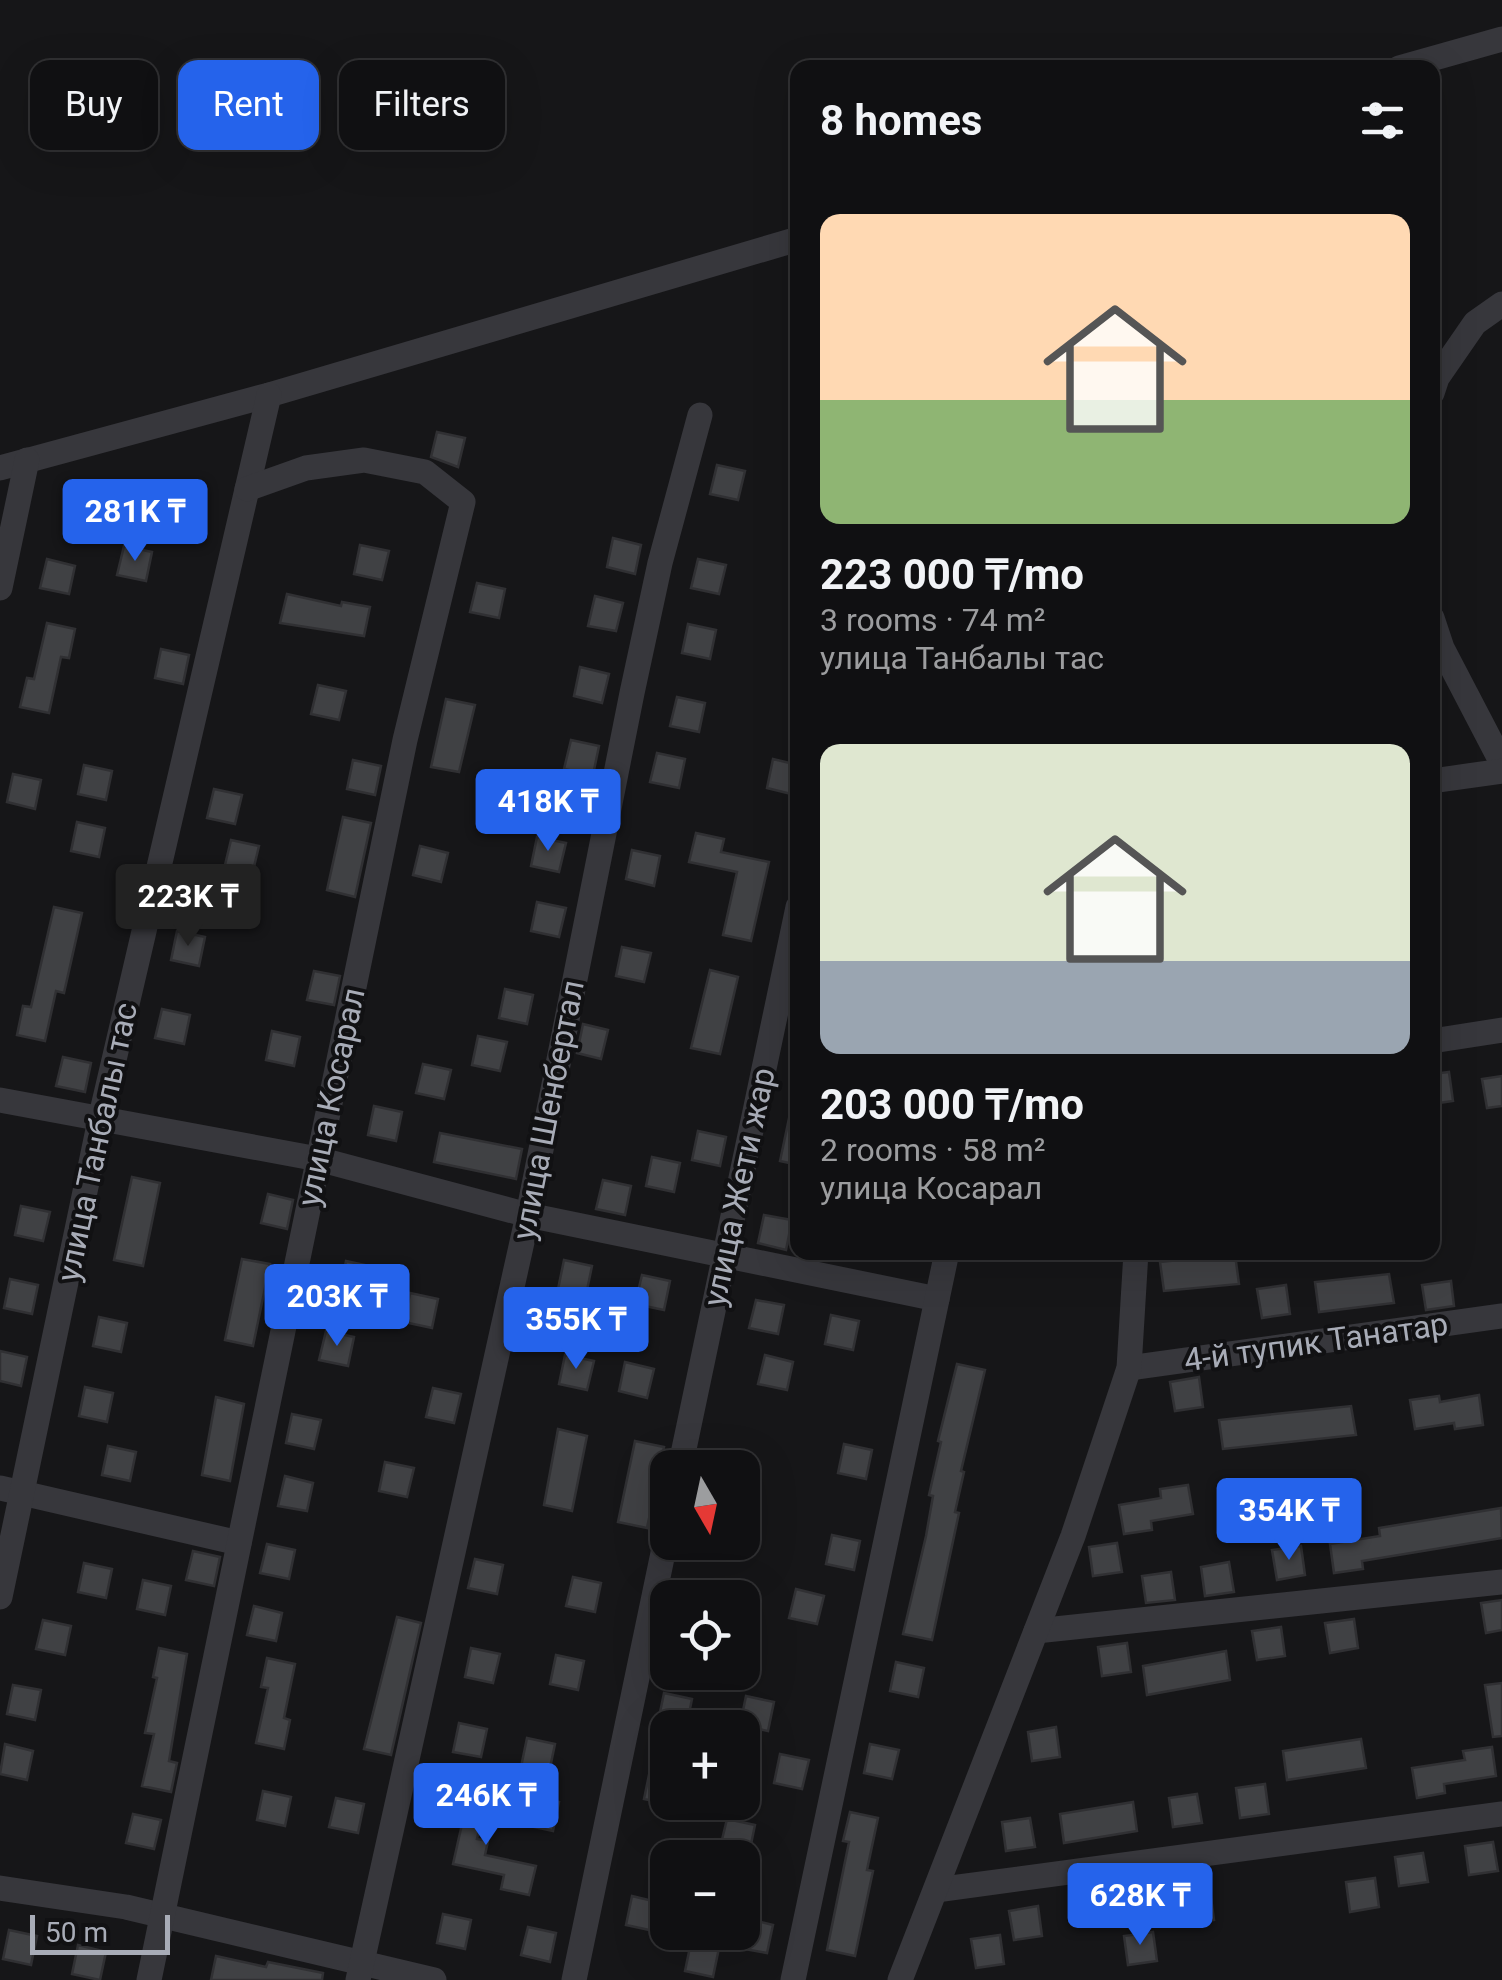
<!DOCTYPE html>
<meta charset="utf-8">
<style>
:root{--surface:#101012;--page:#19191b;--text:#f1f3f6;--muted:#9c9d9f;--line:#303032;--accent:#2563eb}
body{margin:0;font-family:Roboto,sans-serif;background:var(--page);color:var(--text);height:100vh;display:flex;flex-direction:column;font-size:38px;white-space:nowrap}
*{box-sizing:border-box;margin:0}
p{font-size:32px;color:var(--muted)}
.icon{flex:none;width:55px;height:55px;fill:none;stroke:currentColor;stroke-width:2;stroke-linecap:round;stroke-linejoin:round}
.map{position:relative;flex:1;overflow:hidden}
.drawer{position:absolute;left:790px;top:60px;width:650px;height:1200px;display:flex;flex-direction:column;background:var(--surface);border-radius:20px;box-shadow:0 10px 40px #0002,0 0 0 2px var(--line)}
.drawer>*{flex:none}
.banner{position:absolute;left:30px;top:60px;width:610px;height:90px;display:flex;gap:20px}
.needle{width:65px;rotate:171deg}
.tools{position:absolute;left:650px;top:1450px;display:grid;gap:20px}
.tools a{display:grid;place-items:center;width:110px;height:110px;border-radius:20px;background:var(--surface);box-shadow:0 10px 40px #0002,0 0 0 2px var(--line);font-size:50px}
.scale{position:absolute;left:30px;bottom:25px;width:140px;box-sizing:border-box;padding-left:10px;border:5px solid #a8acb7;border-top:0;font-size:28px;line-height:35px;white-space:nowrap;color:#a8acb7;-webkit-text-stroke:8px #111113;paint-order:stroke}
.price{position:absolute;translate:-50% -85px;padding:0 22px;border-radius:10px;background:var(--accent);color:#fff;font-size:32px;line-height:65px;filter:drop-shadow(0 2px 5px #0008)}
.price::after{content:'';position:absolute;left:50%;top:60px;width:30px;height:22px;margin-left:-15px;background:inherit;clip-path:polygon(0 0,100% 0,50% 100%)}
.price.current{background:#222;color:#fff}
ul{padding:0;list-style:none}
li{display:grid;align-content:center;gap:20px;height:530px;padding:0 30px}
li span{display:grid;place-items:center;height:310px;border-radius:20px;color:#555}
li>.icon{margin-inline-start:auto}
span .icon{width:180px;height:180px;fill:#fffc;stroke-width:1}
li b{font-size:42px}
h2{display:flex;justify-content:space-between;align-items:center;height:120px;padding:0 30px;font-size:42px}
.chip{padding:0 35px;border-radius:20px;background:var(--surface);box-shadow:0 10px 40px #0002,0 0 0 2px var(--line);font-size:35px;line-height:90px}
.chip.current{background:var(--accent);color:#fff}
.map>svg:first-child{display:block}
.building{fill:#404144;stroke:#303033;stroke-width:2.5}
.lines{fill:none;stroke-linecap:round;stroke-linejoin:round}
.minor{stroke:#37373c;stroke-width:25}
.labels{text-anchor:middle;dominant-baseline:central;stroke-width:8;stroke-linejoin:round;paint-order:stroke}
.street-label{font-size:32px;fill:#a8acb7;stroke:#111113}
</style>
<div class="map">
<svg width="1502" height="1980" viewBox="0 0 1502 1980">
<rect width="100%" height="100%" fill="#161618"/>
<!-- building -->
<g class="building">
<path d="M437 432 465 438 458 467 431 457Z"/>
<path d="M717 465 745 471 738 500 710 494Z"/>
<path d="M613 538 641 545 635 574 607 567Z"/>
<path d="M360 545 389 551 382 580 354 574Z"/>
<path d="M124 546 152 552 146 581 117 575Z"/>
<path d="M47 559 75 566 69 594 40 588Z"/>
<path d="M698 559 726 565 719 594 691 588Z"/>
<path d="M477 583 505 589 499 618 470 612Z"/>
<path d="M287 594 341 606 342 602 370 607 364 636 280 623Z"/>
<path d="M595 596 623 603 616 631 588 626Z"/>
<path d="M47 623 75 629 69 658 61 657 49 713 20 707 27 678 34 679Z"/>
<path d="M688 624 716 630 710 659 682 653Z"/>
<path d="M161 649 189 655 183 684 155 678Z"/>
<path d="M580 667 609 674 602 703 574 696Z"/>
<path d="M318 685 346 691 339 720 311 714Z"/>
<path d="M677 697 705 703 699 732 670 726Z"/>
<path d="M446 699 475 705 459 772 431 767Z"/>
<path d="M571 740 599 746 593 775 564 769Z"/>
<path d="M657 753 685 759 679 788 650 782Z"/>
<path d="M773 759 798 765 795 795 767 788Z"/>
<path d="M353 760 381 766 375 795 347 789Z"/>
<path d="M84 765 112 771 106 800 78 794Z"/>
<path d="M13 774 41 780 35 809 7 802Z"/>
<path d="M214 789 242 795 235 824 207 818Z"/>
<path d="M343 817 371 823 355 897 327 890Z"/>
<path d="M77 822 105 828 99 857 71 851Z"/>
<path d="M696 833 724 839 721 852 769 862 751 941 723 935 737 872 689 862Z"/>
<path d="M537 837 566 843 559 872 531 866Z"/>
<path d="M231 840 259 846 252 875 224 869Z"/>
<path d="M420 846 448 853 441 882 413 875Z"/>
<path d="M632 850 660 856 654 886 626 879Z"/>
<path d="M537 902 566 908 559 937 531 931Z"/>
<path d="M54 907 82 913 64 993 56 991 45 1041 17 1035 23 1006 31 1007Z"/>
<path d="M177 931 205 937 199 966 171 960Z"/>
<path d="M622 947 651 953 644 982 616 976Z"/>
<path d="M710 970 738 977 720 1054 691 1048Z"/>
<path d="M314 971 340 976 334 1005 307 1000Z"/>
<path d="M505 989 533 995 527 1024 499 1018Z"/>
<path d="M162 1009 190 1015 184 1044 155 1038Z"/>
<path d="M583 1024 608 1030 601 1059 577 1053Z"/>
<path d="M272 1031 300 1037 294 1066 266 1060Z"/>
<path d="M478 1036 507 1042 500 1071 472 1065Z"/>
<path d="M63 1057 91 1063 85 1092 56 1086Z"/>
<path d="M423 1064 451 1070 444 1099 416 1093Z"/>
<path d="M1449 1072 1453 1101 1432 1104V1074Z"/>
<path d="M1502 1076V1106L1487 1108 1482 1079Z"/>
<path d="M374 1106 402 1112 396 1141 368 1135Z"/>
<path d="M791 1109 798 1110V1165L780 1161Z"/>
<path d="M698 1131 726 1137 720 1166 692 1160Z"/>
<path d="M440 1133 522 1149 516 1179 434 1162Z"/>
<path d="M652 1157 680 1163 674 1192 646 1186Z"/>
<path d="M132 1177 160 1183 143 1266 114 1260Z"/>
<path d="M603 1180 631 1186 625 1215 596 1209Z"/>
<path d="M268 1194 293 1200 287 1229 261 1223Z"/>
<path d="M21 1206 50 1212 43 1241 15 1235Z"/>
<path d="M764 1215 792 1220 786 1250 758 1243Z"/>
<path d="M1235 1254 1239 1284 1164 1291 1160 1262Z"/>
<path d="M242 1259 270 1264 253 1346 225 1340Z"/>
<path d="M564 1260 592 1266 586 1295 558 1289Z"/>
<path d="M346 1261 374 1267 368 1296 340 1290Z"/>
<path d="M1389 1274 1394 1303 1319 1312 1315 1282Z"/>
<path d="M642 1275 670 1281 664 1310 635 1304Z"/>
<path d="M10 1279 38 1285 32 1314 4 1308Z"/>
<path d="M1451 1281 1454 1306 1426 1310 1422 1285Z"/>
<path d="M1286 1285 1290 1314 1262 1318 1257 1289Z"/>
<path d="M410 1293 438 1299 432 1328 404 1322Z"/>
<path d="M756 1300 784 1305 778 1334 749 1328Z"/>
<path d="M831 1315 859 1321 853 1350 825 1344Z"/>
<path d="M99 1317 127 1323 121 1352 93 1346Z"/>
<path d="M326 1331 354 1337 348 1366 319 1360Z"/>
<path d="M0 1351 27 1357 21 1386 0 1381Z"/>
<path d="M565 1355 594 1361 587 1390 559 1384Z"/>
<path d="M765 1355 793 1362 787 1390 758 1384Z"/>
<path d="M625 1362 654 1369 647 1398 619 1391Z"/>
<path d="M957 1364 985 1370 961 1471 964 1472 955 1512 959 1513 932 1640 903 1634 926 1536 933 1496 929 1495 941 1442 938 1441Z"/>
<path d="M1199 1377 1203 1407 1175 1411 1170 1382Z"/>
<path d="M85 1387 113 1393 107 1422 79 1416Z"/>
<path d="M433 1388 461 1394 454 1423 426 1417Z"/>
<path d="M1479 1395 1483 1425 1455 1429 1454 1423 1415 1429 1410 1400 1439 1396 1440 1402Z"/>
<path d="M216 1397 244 1404 230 1481 202 1475Z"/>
<path d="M1351 1406 1356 1435 1223 1449 1219 1420Z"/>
<path d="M292 1414 321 1420 314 1449 286 1443Z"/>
<path d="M558 1429 587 1436 572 1511 544 1505Z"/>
<path d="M635 1441 664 1447 647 1528 618 1522Z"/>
<path d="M844 1444 872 1450 866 1479 838 1473Z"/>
<path d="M108 1446 136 1452 130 1481 102 1475Z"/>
<path d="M385 1462 414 1468 407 1497 379 1491Z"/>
<path d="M285 1476 313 1483 307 1511 278 1506Z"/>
<path d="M1188 1485 1193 1514 1151 1521 1152 1530 1124 1534 1119 1505 1161 1498 1160 1489Z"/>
<path d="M1501 1508 1502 1538 1362 1561 1363 1569 1334 1573 1330 1544 1380 1536 1379 1528Z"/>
<path d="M832 1535 860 1541 854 1570 826 1564Z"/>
<path d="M1117 1543 1122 1572 1093 1576 1089 1547Z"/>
<path d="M267 1544 295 1550 289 1579 260 1573Z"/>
<path d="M1301 1546 1305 1575 1277 1580 1272 1550Z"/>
<path d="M193 1551 220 1557 214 1586 186 1580Z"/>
<path d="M475 1559 503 1565 497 1594 468 1588Z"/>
<path d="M1229 1562 1234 1592 1205 1596 1201 1567Z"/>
<path d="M84 1563 112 1569 106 1598 78 1592Z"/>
<path d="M1171 1572 1175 1600 1146 1603 1142 1576Z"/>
<path d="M573 1577 601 1583 595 1612 566 1606Z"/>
<path d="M143 1580 171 1586 165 1615 137 1609Z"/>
<path d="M796 1589 824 1596 817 1624 789 1618Z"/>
<path d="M1502 1600V1630L1486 1633 1481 1603Z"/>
<path d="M254 1606 282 1613 276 1641 247 1635Z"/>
<path d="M397 1617 421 1623 391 1755 364 1749Z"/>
<path d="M1354 1619 1358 1648 1330 1653 1325 1623Z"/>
<path d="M43 1620 71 1626 65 1655 36 1649Z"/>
<path d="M1281 1627 1285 1656 1257 1660 1252 1631Z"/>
<path d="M1127 1643 1131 1672 1102 1676 1098 1647Z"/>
<path d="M159 1648 187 1654 169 1761 177 1763 171 1792 142 1786 154 1734 145 1733 157 1678 153 1677Z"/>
<path d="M471 1648 500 1654 493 1683 465 1677Z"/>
<path d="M1226 1651 1230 1680 1147 1695 1143 1666Z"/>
<path d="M556 1655 584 1661 578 1690 550 1684Z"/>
<path d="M267 1658 295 1664 284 1718 290 1720 284 1749 256 1743 268 1688 261 1687Z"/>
<path d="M896 1662 924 1668 918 1697 890 1691Z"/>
<path d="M1502 1683V1736L1493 1737 1485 1685Z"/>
<path d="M13 1685 41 1690 35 1720 7 1714Z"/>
<path d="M664 1693 692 1699 686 1728 658 1722Z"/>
<path d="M746 1696 774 1702 768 1731 740 1725Z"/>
<path d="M459 1723 487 1729 481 1757 453 1752Z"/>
<path d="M1056 1727 1060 1757 1032 1761 1028 1732Z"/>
<path d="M527 1738 555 1744 549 1773 521 1767Z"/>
<path d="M1361 1739 1366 1768 1287 1780 1283 1751Z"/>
<path d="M5 1744 33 1751 27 1780 0 1774Z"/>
<path d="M870 1744 899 1750 892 1779 864 1773Z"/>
<path d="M1492 1747 1496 1776 1444 1784 1445 1793 1417 1798 1412 1768 1465 1760 1463 1751Z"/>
<path d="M780 1754 809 1760 802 1789 774 1783Z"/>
<path d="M650 1770 668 1774V1804L644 1799Z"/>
<path d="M1265 1784 1269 1814 1240 1818 1236 1788Z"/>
<path d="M263 1791 291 1797 285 1826 257 1820Z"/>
<path d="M458 1793 486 1799 477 1839 488 1841 485 1855 536 1866 529 1895 501 1889 504 1875 453 1864 462 1824 451 1822Z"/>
<path d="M1197 1794 1202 1823 1173 1827 1169 1798Z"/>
<path d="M531 1796 559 1802 553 1831 525 1825Z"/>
<path d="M336 1798 364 1804 358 1833 329 1827Z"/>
<path d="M1133 1802 1137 1831 1064 1843 1060 1814Z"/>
<path d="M850 1812 878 1818 867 1870 873 1871 855 1956 827 1950 849 1842 843 1841Z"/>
<path d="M133 1814 161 1820 154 1849 126 1843Z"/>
<path d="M1030 1818 1035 1847 1006 1851 1002 1822Z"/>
<path d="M727 1819 755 1825 749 1854 720 1848Z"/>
<path d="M1493 1842 1498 1871 1469 1875 1465 1846Z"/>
<path d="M1423 1853 1428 1882 1399 1886 1395 1857Z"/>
<path d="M1375 1878 1379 1907 1350 1912 1346 1882Z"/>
<path d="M1210 1890 1214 1920 1186 1924 1181 1895Z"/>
<path d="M632 1896 661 1903 654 1931 626 1925Z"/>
<path d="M1038 1906 1042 1936 1014 1940 1009 1911Z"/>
<path d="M443 1914 471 1920 465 1949 437 1943Z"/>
<path d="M745 1918 773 1925 767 1953 739 1948Z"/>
<path d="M528 1927 556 1933 550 1962 521 1955Z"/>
<path d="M9 1930 37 1936 31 1965 3 1959Z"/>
<path d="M1153 1932 1157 1961 1128 1965 1124 1936Z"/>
<path d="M1000 1935 1004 1964 976 1968 971 1939Z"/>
<path d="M691 1942 719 1948 713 1977 685 1971Z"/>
<path d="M78 1945 106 1952 100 1980 72 1974Z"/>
<path d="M216 1956 266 1967 268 1962 323 1973 322 1980H211Z"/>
</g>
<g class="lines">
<!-- minor -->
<g class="minor">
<path d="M1399 68 1502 39"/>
<path d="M1432 393 1437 378 1475 323 1502 304"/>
<path d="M0 468 269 395 798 239"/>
<path d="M0 588 27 460"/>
<path d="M1432 618 1442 648 1502 763"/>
<path d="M1432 781 1502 771"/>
<path d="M1432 1041 1502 1030"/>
<path d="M0 1100 318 1159 528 1215 937 1299"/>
<path d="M1129 1368 1502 1316"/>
<path d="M680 1468 798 907"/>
<path d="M0 1488 239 1543"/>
<path d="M0 1597 100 1120 269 395"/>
<path d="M1036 1631 1502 1582"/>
<path d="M0 1888 126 1907 434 1980"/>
<path d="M936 1890 1502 1814"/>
<path d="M149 1980 405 740 463 502 425 472 364 460 306 468 247 489"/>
<path d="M358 1980 528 1215 632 693 660 563 700 415"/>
<path d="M574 1980 668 1529"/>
<path d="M793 1980 947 1252"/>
<path d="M900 1980 1073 1536 1129 1368 1136 1252"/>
</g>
</g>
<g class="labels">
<!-- street labels -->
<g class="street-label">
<text transform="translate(331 1097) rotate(-78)">улица Косарал</text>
<text transform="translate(548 1110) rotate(-79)">улица Шенбертал</text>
<text transform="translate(97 1142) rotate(-78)">улица Танбалы тас</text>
<text transform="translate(739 1187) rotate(-78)">улица Жети жар</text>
<text transform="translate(1316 1342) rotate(-8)">4-й тупик Танатар</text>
</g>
</g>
</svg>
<div class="tools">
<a><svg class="needle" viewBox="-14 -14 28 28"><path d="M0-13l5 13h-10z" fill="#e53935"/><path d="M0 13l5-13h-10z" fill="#9c9d9f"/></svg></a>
<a><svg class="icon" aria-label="locate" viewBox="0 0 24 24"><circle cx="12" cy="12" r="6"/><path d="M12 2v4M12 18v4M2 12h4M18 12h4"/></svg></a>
<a>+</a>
<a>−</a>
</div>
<div class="scale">50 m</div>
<b class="price" style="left:135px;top:564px">281K ₸</b>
<b class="price" style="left:548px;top:854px">418K ₸</b>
<b class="price current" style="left:188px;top:949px">223K ₸</b>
<b class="price" style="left:337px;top:1349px">203K ₸</b>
<b class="price" style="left:576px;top:1372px">355K ₸</b>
<b class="price" style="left:1289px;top:1563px">354K ₸</b>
<b class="price" style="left:486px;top:1848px">246K ₸</b>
<b class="price" style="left:1140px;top:1948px">628K ₸</b>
<div class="banner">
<a class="chip">Buy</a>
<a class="chip current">Rent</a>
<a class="chip">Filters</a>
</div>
<section class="drawer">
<h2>8 homes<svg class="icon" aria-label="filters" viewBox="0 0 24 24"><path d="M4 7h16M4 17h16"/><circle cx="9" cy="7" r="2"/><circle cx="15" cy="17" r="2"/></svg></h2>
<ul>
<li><span style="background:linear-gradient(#ffd9b3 60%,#8fb573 0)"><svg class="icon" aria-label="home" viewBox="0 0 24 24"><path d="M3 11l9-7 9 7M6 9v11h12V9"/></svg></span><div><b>223 000 ₸/mo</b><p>3 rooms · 74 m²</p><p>улица Танбалы тас</p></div></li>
<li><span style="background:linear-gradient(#dfe7d0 70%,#9aa5b1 0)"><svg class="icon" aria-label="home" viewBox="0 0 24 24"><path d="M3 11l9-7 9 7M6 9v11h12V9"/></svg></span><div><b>203 000 ₸/mo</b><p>2 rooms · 58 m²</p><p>улица Косарал</p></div></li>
</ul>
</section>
</div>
